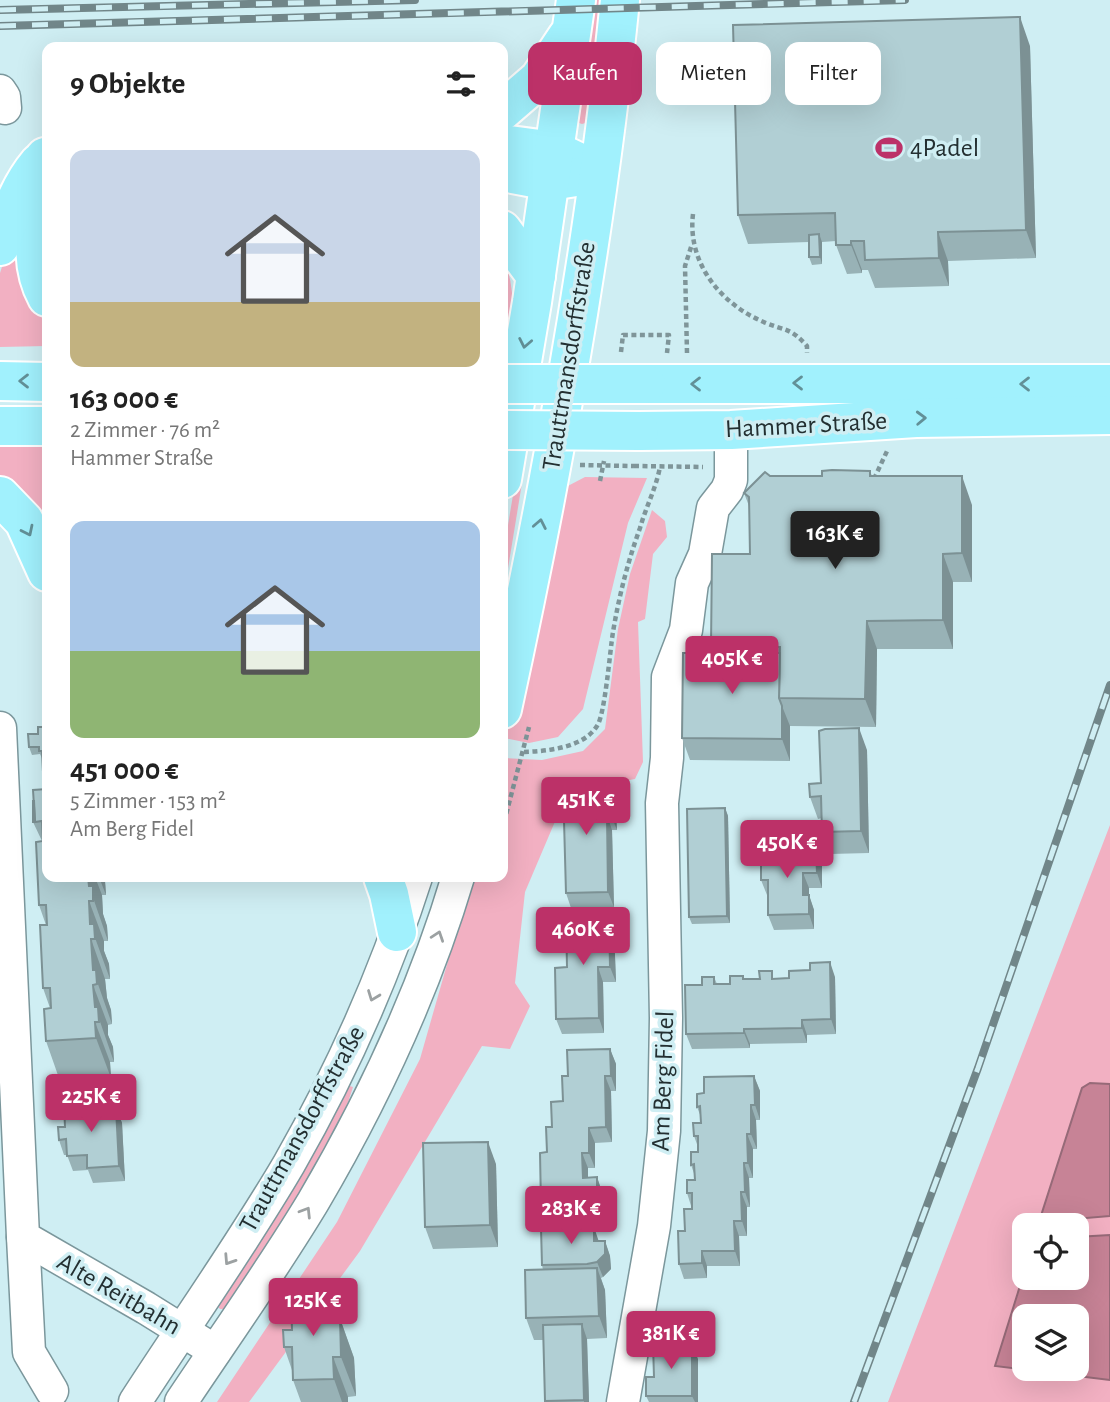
<!DOCTYPE html>
<html lang="de">
<meta charset="utf-8">
<style>
:root{--surface:#fff;--page:#f2f2f2;--text:#222;--muted:#767676;--accent:#bc3168}
body{margin:0;font-family:"Alegreya Sans",sans-serif;background:var(--page);color:var(--text);height:100vh;display:flex;flex-direction:column;font-size:26px;white-space:nowrap}
*{box-sizing:border-box;margin:0}
p{font-size:23px;color:var(--muted)}
.icon{flex:none;width:38px;height:38px;fill:none;stroke:currentColor;stroke-width:2;stroke-linecap:round;stroke-linejoin:round}
.map{position:relative;flex:1;overflow:hidden}
.drawer{position:absolute;left:42px;top:42px;width:466px;height:840px;display:flex;flex-direction:column;background:var(--surface);border-radius:14px;box-shadow:0 7px 28px #0002}
.drawer>*{flex:none}
.banner{position:absolute;left:528px;top:42px;width:476px;height:63px;display:flex;gap:14px}
.controls{position:absolute;left:1012px;top:1213px;display:grid;gap:14px}
.controls a{display:grid;place-items:center;width:77px;height:77px;border-radius:14px;background:var(--surface);box-shadow:0 7px 28px #0002;font-size:35px}
.price{position:absolute;translate:-50% -60px;padding:0 16px;border-radius:7px;background:var(--accent);color:#fff;font-size:23px;line-height:46px;filter:drop-shadow(0 2px 4px #0008)}
.price::after{content:'';position:absolute;left:50%;top:42px;width:21px;height:16px;margin-left:-10px;background:inherit;clip-path:polygon(0 0,100% 0,50% 100%)}
.price.selected{background:#222;color:#fff}
ul{padding:0;list-style:none}
li{display:grid;align-content:center;gap:14px;height:371px;padding:0 28px}
li span{display:grid;place-items:center;height:217px;border-radius:14px;color:#555}
li>.icon{margin-inline-start:auto}
span .icon{width:126px;height:126px;fill:#fffc;stroke-width:1}
li b{font-size:30px}
h2{display:flex;justify-content:space-between;align-items:center;height:84px;padding:0 28px;font-size:30px}
.chip{padding:0 24px;border-radius:14px;background:var(--surface);box-shadow:0 7px 28px #0002;font-size:24px;line-height:63px}
.chip.selected{background:var(--accent);color:#fff}
.map>svg:first-child{display:block}
.green{fill:#f2b0c2}
.water{fill:#c78396;stroke:#966a78;stroke-width:2;fill-rule:evenodd}
.lines{fill:none;stroke-linecap:round;stroke-linejoin:round}
.minor-casing{stroke:#7b979c;stroke-width:35}
.major-casing{stroke:#fff;stroke-width:42}
.path{stroke:#7f9599;stroke-width:4.5;stroke-dasharray:5 3.5;stroke-linecap:butt}
.minor{stroke:#fff;stroke-width:32}
.major{stroke:#a1f1fd;stroke-width:38}
.rail-casing{stroke:#718689;stroke-width:8}
.rail{stroke:#cfeef3;stroke-width:5;stroke-dasharray:16;stroke-linecap:butt}
.major-bridge-casing{stroke:#fff;stroke-width:42;stroke-linecap:butt}
.path-bridge{stroke:#7f9599;stroke-width:4.5;stroke-dasharray:5 3.5;stroke-linecap:butt}
.major-bridge{stroke:#a1f1fd;stroke-width:38}
.wall{fill:#98b2b6}
.shaded-wall{fill:#7c9194}
.building{fill:#b1cfd4;stroke:#7c9194;stroke-width:2}
.oneway{stroke:#629097}
.oneway2{stroke:#9ca1a2}
.labels{text-anchor:middle;dominant-baseline:central;stroke-width:7;stroke-linejoin:round;paint-order:stroke}
.poi-label{font-size:26px;fill:#232f31;stroke:#cfeef3;text-anchor:start}
.street-label{font-size:26px;fill:#232f31;stroke:#cfeef3}
</style>
<div class="map">
<svg width="1110" height="1402" viewBox="0 0 1110 1402">
<rect width="100%" height="100%" fill="#cfeef3"/>
<!-- green -->
<g class="green">
<path d="M589 0H605L589 122 582 124 576 122Z"/>
<path d="M15 226 47 316V346L0 347V273Z"/>
<path d="M502 253C514 281 514 309 512 339H502Z"/>
<path d="M0 442 47 443V538L0 486Z"/>
<path d="M516 477H523L502 605V561Z"/>
<path d="M585 477 647 478 628 523 583 709 558 737 529 743 504 738 531 642 564 488Z"/>
<path d="M652 510 665 521 667 537 653 554 645 619 638 622 643 762 635 779 568 791 525 892 515 983 530 1006 510 1049 482 1046 360 1251 249 1402H217L337 1222 420 1059 472 877H502L504 758 542 760 583 751 605 729 618 629 630 574Z"/>
<path d="M1110 825V1084L1090 1083 1040 1222 1110 1216V1235L1076 1237V1225H1024V1273L995 1365 1110 1380V1402H888Z"/>
<path d="M346 1085 353 1087C329 1167 272 1240 225 1309H220L216 1305Z"/>
</g>
<!-- water -->
<g class="water">
<path d="M1090 1083 1110 1084V1216L1039 1222 1082 1088Z"/>
<path d="M1110 1235V1380L995 1366 1024 1273V1278H1076V1237ZM1024 1316H1076V1368H1024Z"/>
</g>
<g class="lines">
<defs>
<g id="minor">
<path d="M0 91 4 97 5 108"/>
<path d="M0 728 23 1237 146 1308 215 1351"/>
<path d="M23 1237 29 1352 52 1391"/>
<path d="M135 1402C186 1323 241 1246 289 1164 341 1073 384 977 416 877"/>
<path d="M181 1402C225 1336 272 1270 313 1202 373 1100 424 991 458 877"/>
<path d="M623 1402 654 1226 664 1131 666 1018 662 803 667 758 668 677 686 630 692 583 705 554 713 508 727 490 731 480V430"/>
</g>
<g id="major">
<path d="M502 111 539 79 567 37"/>
<path d="M502 144 555 151 578 162"/>
<path d="M45 157C43 203 23 254 47 297"/>
<path d="M502 172 550 181 576 177"/>
<path d="M502 230 536 276"/>
<path d="M0 246C10 215 18 188 39 163"/>
<path d="M0 381 47 382"/>
<path d="M646 384H1110"/>
<path d="M0 426H47"/>
<path d="M639 431 731 430 916 418 1110 415"/>
<path d="M502 479 532 302 576 0"/>
<path d="M0 496 24 521 47 572"/>
<path d="M502 709C553 475 596 238 620 0"/>
<path d="M383 877 389 894 397 932"/>
</g>
</defs>
<!-- minor casing -->
<use href="#minor" class="minor-casing"/>
<!-- major casing -->
<use href="#major" class="major-casing"/>
<!-- path -->
<g class="path">
<path d="M693 214C687 263 721 305 766 323 786 331 791 328 807 346V353"/>
<path d="M621 352 623 335H669L667 353"/>
<path d="M687 353 685 266 692 244"/>
<path d="M634 466 703 467"/>
<path d="M874 479 888 449"/>
<path d="M600 481 604 461"/>
<path d="M524 752C548 751 583 748 597 726 605 715 610 650 613 632 619 596 628 561 640 528 646 507 656 488 660 467"/>
<path d="M502 830 529 727"/>
</g>
<!-- minor -->
<use href="#minor" class="minor"/>
<!-- major -->
<use href="#major" class="major"/>
<defs>
<g id="rail">
<path d="M0 10 415 0"/>
<path d="M0 26 905 0"/>
<path d="M854 1402 978 1068 1110 685"/>
</g>
</defs>
<!-- rail casing -->
<use href="#rail" class="rail-casing"/>
<!-- rail -->
<use href="#rail" class="rail"/>
<defs>
<g id="major-bridge">
<path d="M502 384H646"/>
<path d="M502 430 639 431"/>
</g>
</defs>
<!-- major-bridge casing -->
<use href="#major-bridge" class="major-bridge-casing"/>
<!-- path-bridge -->
<path class="path-bridge" d="M580 465 634 466"/>
<!-- major-bridge -->
<use href="#major-bridge" class="major-bridge"/>
</g>
<!-- wall -->
<g class="wall">
<path d="M1030 46 1036 258 948 261 949 286 875 288 868 270H862V273L847 274 836 245V241L822 242V264L812 265 809 257V242L748 244 738 215Z"/>
<path d="M870 471 872 476 972 505V582H953V649H877L876 727 790 726V761L690 760 682 738 713 653 711 646 750 554 749 506 744 493 770 476H822Z"/>
<path d="M47 727V779H45L43 772 42 758 40 754 32 755 29 747 38 734Z"/>
<path d="M867 750 869 853 830 854 822 832V818L818 819 810 797Z"/>
<path d="M47 789V877H103L105 881 106 895H102L103 914 107 926 108 941H104V951L109 964 110 979H105L107 998 111 1010 112 1024 108 1025V1035L113 1047 114 1062H110L111 1078 60 1081 46 1041 50 1008 43 988 46 925 39 905 42 841 33 822Z"/>
<path d="M615 798 617 830H612L614 907 571 908 566 893Z"/>
<path d="M725 808 728 816 730 923 692 924 689 917Z"/>
<path d="M816 850 822 865V888H809V895L814 910V929L774 930 768 915V895H767L761 880Z"/>
<path d="M609 915 614 930 616 982H603L604 1033 562 1034 556 1019 567 967Z"/>
<path d="M743 976 744 979 835 977 836 1034 807 1035V1043L750 1044V1048L692 1049 686 1034 702 985 714 977 717 984H730Z"/>
<path d="M610 1049 616 1064V1091H611L612 1142 595 1143V1168H588V1178L597 1177 602 1192 603 1216 589 1217V1219L546 1220 541 1205 547 1152 552 1127 563 1101 568 1076Z"/>
<path d="M754 1076 760 1091V1120H756L757 1149H753V1178H749L750 1207H747V1236H739L740 1266H707V1278L684 1279 679 1264 685 1231 692 1209 687 1193 695 1180V1176L691 1165 698 1152V1147L694 1136 701 1123V1117L697 1107Z"/>
<path d="M97 1103 99 1109 116 1108 122 1123 125 1181 93 1183 88 1170 73 1171 67 1155H64L59 1140 65 1127Z"/>
<path d="M496 1164 498 1247 433 1249 425 1227Z"/>
<path d="M599 1241H605L610 1256 611 1269 603 1277 601 1278 605 1290 607 1338 587 1339 589 1402H546L544 1340H534L526 1318 543 1270 542 1265Z"/>
<path d="M332 1296 354 1358 356 1396 348 1397V1402H301L293 1380V1373L284 1347 292 1330Z"/>
<path d="M698 1359V1402H649L646 1396Z"/>
</g>
<!-- shaded-wall -->
<g class="shaded-wall">
<path d="M1020 17 1030 46 1036 258 1026 230Z"/>
<path d="M938 232 948 261 949 286 939 258Z"/>
<path d="M819 234 822 242V264L820 257Z"/>
<path d="M851 241 862 270V273L851 245Z"/>
<path d="M962 476 972 505V582L962 553Z"/>
<path d="M943 554 953 582V649L943 620Z"/>
<path d="M867 621 877 649 876 727 865 699Z"/>
<path d="M782 706 790 726V761L782 739Z"/>
<path d="M859 728 867 750 869 853 861 831Z"/>
<path d="M610 783 615 798 617 830 611 815Z"/>
<path d="M725 808 728 816 730 923 727 916Z"/>
<path d="M607 815 612 830 614 907 608 892Z"/>
<path d="M816 850 822 865V888L817 873Z"/>
<path d="M803 873 809 888V910L803 895Z"/>
<path d="M88 877H95L102 895 103 914 107 926 108 941 89 886Z"/>
<path d="M99 877H103L105 881 106 895Z"/>
<path d="M809 895 814 910V929L809 914Z"/>
<path d="M89 901 104 941V951L109 964 110 979 90 924Z"/>
<path d="M609 915 614 930 616 982 610 967Z"/>
<path d="M91 939 105 979 107 998 111 1010 112 1024 93 970Z"/>
<path d="M830 962 835 977 836 1034 831 1019Z"/>
<path d="M598 967 603 982 604 1033 599 1018Z"/>
<path d="M93 985 108 1025V1035L113 1047 114 1062 95 1007Z"/>
<path d="M802 1020 807 1035V1043L802 1028Z"/>
<path d="M95 1022 110 1062 111 1078 96 1038Z"/>
<path d="M744 1029 750 1044V1048L744 1033Z"/>
<path d="M610 1049 616 1064V1091L611 1076Z"/>
<path d="M605 1076 611 1091 612 1142 606 1127Z"/>
<path d="M754 1076 760 1091V1120L755 1105Z"/>
<path d="M751 1105 756 1120 757 1149 751 1134Z"/>
<path d="M116 1108 122 1123 125 1181 119 1166Z"/>
<path d="M589 1128 595 1143V1168L589 1153Z"/>
<path d="M747 1134 753 1149V1178L748 1163Z"/>
<path d="M488 1142 496 1164 498 1247 490 1225Z"/>
<path d="M582 1153 588 1168V1193L583 1178Z"/>
<path d="M744 1163 749 1178 750 1207 745 1192Z"/>
<path d="M597 1177 602 1192 603 1216 597 1201Z"/>
<path d="M741 1192 747 1207V1236L742 1221Z"/>
<path d="M734 1221 739 1236 740 1266 735 1251Z"/>
<path d="M594 1227 599 1242 594 1241Z"/>
<path d="M605 1241 610 1256 611 1269 603 1277 597 1262Z"/>
<path d="M702 1251 707 1266V1278L702 1263Z"/>
<path d="M597 1268 605 1290 607 1338 599 1316Z"/>
<path d="M332 1296 354 1358 356 1396 341 1357 332 1318Z"/>
<path d="M582 1324 587 1339 589 1402H584V1400Z"/>
<path d="M692 1344 698 1359V1402H695L692 1396Z"/>
<path d="M333 1357 348 1397V1402H342L334 1379Z"/>
</g>
<!-- building -->
<g class="building">
<path d="M1020 17 1026 230 938 232 939 258 865 260 864 241H851V245H836L835 213 738 215 733 25Z"/>
<path d="M819 234 820 257H809V235Z"/>
<path d="M832 470 870 471V476H962V553L943 554V620L867 621 865 699 779 698 780 647 711 646 712 554H750L749 497 744 493 765 472 770 476H822V471Z"/>
<path d="M683 653H780L779 698 782 706V739L682 738Z"/>
<path d="M38 727H47V771L43 772 42 751H39V747H29L28 734H38Z"/>
<path d="M859 728 861 831 822 832 821 796 810 797 809 784 821 783 819 731 825 729Z"/>
<path d="M610 783 611 815H607L608 892 566 893 563 784Z"/>
<path d="M47 789V877H88L89 886H93V901H89L90 924H94L95 939H91L93 970H96L97 984 93 985 95 1007H98L99 1022H95L96 1038 46 1041 44 1009 51 1008 50 988H43L40 925H47L46 905H39L36 842 43 841 42 821 35 822 33 790Z"/>
<path d="M33 801H34L35 822H33Z"/>
<path d="M725 808 727 916 689 917 687 809Z"/>
<path d="M816 850 817 873H803V895H809V914L768 915V880H761V851Z"/>
<path d="M609 915 610 967H598L599 1018 556 1019 555 968 567 967 566 916Z"/>
<path d="M830 962 831 1019 802 1020V1028L744 1029V1033L686 1034 685 985H702V977H714V984H730V976H743V979H760L759 971H772V979L789 978V971L810 970V963Z"/>
<path d="M610 1049 611 1076H605L606 1127 589 1128V1153H582L583 1178 597 1177V1201L583 1202V1204L541 1205 540 1153 547 1152 546 1127H552L551 1102 563 1101 562 1076H568L567 1050Z"/>
<path d="M754 1076 755 1105H751V1134H747L748 1163H744L745 1192H741L742 1221H734L735 1251H702V1263L679 1264 678 1231H685L684 1209H692V1193H687V1180H695L694 1164 691 1165V1152H698V1136H694L693 1123H701L700 1106 697 1107V1094L704 1093V1077Z"/>
<path d="M97 1103V1109L116 1108 119 1166 87 1168V1155L67 1156 66 1139 59 1140 58 1127H65L64 1105Z"/>
<path d="M488 1142 490 1225 425 1227 423 1143Z"/>
<path d="M594 1227V1241H605V1254L597 1262 587 1264 542 1265 541 1228Z"/>
<path d="M597 1268 599 1316 526 1318 525 1270Z"/>
<path d="M291 1296H332V1318H340L341 1357H333L334 1379 293 1380 292 1347H284L283 1330H292Z"/>
<path d="M582 1324 584 1400 545 1401 543 1325Z"/>
<path d="M653 1344H692V1396H646V1377H654Z"/>
</g>
<!-- one-way arrows -->
<defs><path id="oneway-chevron" d="M-2-3.5L2.5 0L-2 3.5" fill="none" stroke-width="1.6" stroke-linecap="round" stroke-linejoin="round" transform="scale(1.75)"/></defs>
<g class="oneway">
<use href="#oneway-chevron" transform="translate(525 343) rotate(101)"/>
<use href="#oneway-chevron" transform="translate(24 381) rotate(-180)"/>
<use href="#oneway-chevron" transform="translate(798 383) rotate(-180)"/>
<use href="#oneway-chevron" transform="translate(696 384) rotate(180)"/>
<use href="#oneway-chevron" transform="translate(1025 384) rotate(-180)"/>
<use href="#oneway-chevron" transform="translate(921 418) rotate(-2)"/>
<use href="#oneway-chevron" transform="translate(540 524) rotate(-79)"/>
<use href="#oneway-chevron" transform="translate(28 531) rotate(64)"/>
</g>
<g class="oneway2">
<use href="#oneway-chevron" transform="translate(438 936) rotate(-71)"/>
<use href="#oneway-chevron" transform="translate(373 996) rotate(111)"/>
<use href="#oneway-chevron" transform="translate(306 1212) rotate(-58)"/>
<use href="#oneway-chevron" transform="translate(229 1260) rotate(123)"/>
</g>
<!-- icons -->
<defs>
<symbol id="stadium-bare" viewBox="-9 -9 18 18"><path d="M0-5a6.5 5 0 1 0 0 10a6.5 5 0 1 0 0-10ZM-3.5-1.8h7v3.6h-7Z" fill="#bc3168" stroke="#cfeef3" stroke-width="2.5" paint-order="stroke"/></symbol>
</defs>
<g fill-rule="evenodd">
<use href="#stadium-bare" x="870" y="129" width="38" height="38"/>
</g>
<g class="labels">
<!-- poi labels -->
<g class="poi-label">
<text x="910" y="148">4Padel</text>
</g>
<!-- street labels -->
<g class="street-label">
<text transform="translate(569 356) rotate(-81)">Trauttmansdorffstraße</text>
<text transform="translate(806 425) rotate(-3)">Hammer Straße</text>
<text transform="translate(663 1081) rotate(-88)">Am Berg Fidel</text>
<text transform="translate(302 1129) rotate(-61)">Trauttmansdorffstraße</text>
<text transform="translate(119 1294) rotate(30)">Alte Reitbahn</text>
</g>
</g>
</svg>
<div class="controls">
<a><svg class="icon" aria-label="locate" viewBox="0 0 24 24"><circle cx="12" cy="12" r="6"/><path d="M12 2v4M12 18v4M2 12h4M18 12h4"/></svg></a>
<a><svg class="icon" aria-label="layers" viewBox="0 0 24 24"><path d="M12 4l9 5-9 5-9-5zM3 14l9 5 9-5"/></svg></a>
</div>
<b class="price selected" style="left:835px;top:571px">163K €</b>
<b class="price" style="left:732px;top:696px">405K €</b>
<b class="price" style="left:586px;top:837px">451K €</b>
<b class="price" style="left:787px;top:880px">450K €</b>
<b class="price" style="left:583px;top:967px">460K €</b>
<b class="price" style="left:91px;top:1134px">225K €</b>
<b class="price" style="left:571px;top:1246px">283K €</b>
<b class="price" style="left:313px;top:1338px">125K €</b>
<b class="price" style="left:671px;top:1371px">381K €</b>
<div class="banner">
<a class="chip selected">Kaufen</a>
<a class="chip">Mieten</a>
<a class="chip">Filter</a>
</div>
<section class="drawer">
<h2>9 Objekte<svg class="icon" aria-label="filters" viewBox="0 0 24 24"><path d="M4 7h16M4 17h16"/><circle cx="9" cy="7" r="2"/><circle cx="15" cy="17" r="2"/></svg></h2>
<ul>
<li><span style="background:linear-gradient(#c9d6e8 70%,#c2b280 0)"><svg class="icon" aria-label="home" viewBox="0 0 24 24"><path d="M3 11l9-7 9 7M6 9v11h12V9"/></svg></span><div><b>163 000 €</b><p>2 Zimmer · 76 m²</p><p>Hammer Straße</p></div></li>
<li><span style="background:linear-gradient(#a9c7e8 60%,#8fb573 0)"><svg class="icon" aria-label="home" viewBox="0 0 24 24"><path d="M3 11l9-7 9 7M6 9v11h12V9"/></svg></span><div><b>451 000 €</b><p>5 Zimmer · 153 m²</p><p>Am Berg Fidel</p></div></li>
</ul>
</section>
</div>
